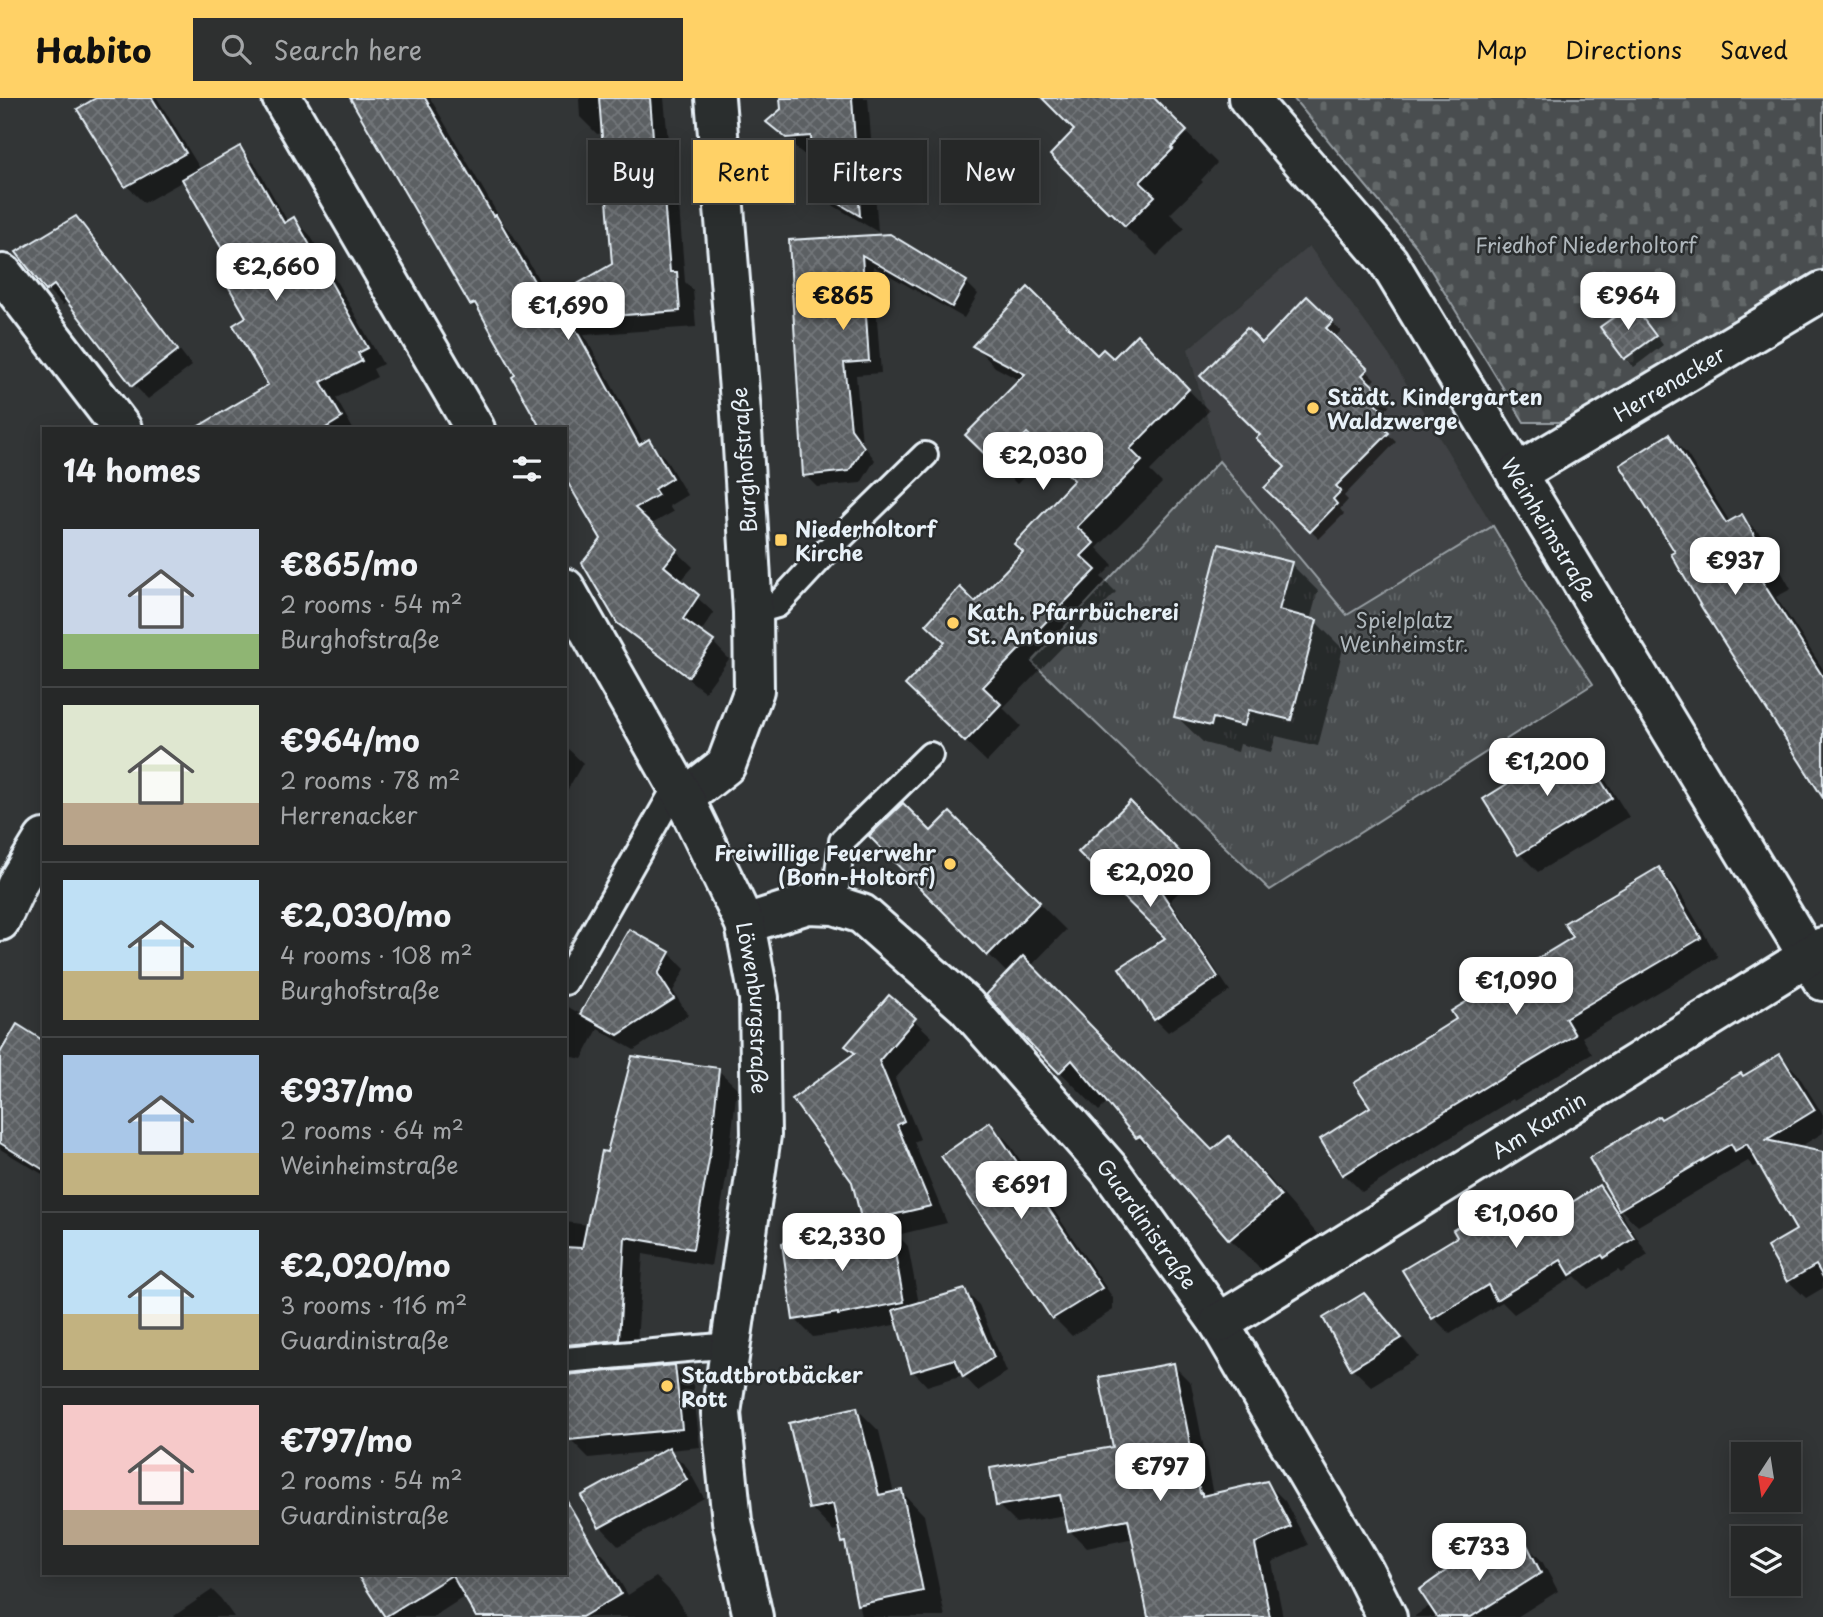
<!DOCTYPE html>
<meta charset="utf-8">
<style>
:root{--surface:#262828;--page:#2e3030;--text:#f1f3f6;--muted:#a4a6a8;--line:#424445;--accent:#ffd166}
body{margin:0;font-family:"Playpen Sans",sans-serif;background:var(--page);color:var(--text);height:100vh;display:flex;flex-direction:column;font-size:26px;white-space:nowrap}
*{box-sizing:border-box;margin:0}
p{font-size:23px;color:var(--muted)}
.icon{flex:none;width:38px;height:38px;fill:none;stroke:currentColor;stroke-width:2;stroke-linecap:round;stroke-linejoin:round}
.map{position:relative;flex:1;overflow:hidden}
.details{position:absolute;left:42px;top:329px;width:525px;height:1148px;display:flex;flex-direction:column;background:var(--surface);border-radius:0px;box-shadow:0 4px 18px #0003,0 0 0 2px var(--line)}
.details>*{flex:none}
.guide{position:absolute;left:588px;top:42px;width:665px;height:63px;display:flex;gap:14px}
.needle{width:46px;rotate:192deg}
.buttons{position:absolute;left:1731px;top:1344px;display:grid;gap:14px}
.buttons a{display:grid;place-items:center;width:70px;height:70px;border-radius:0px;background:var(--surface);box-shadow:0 4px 18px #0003,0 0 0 2px var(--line);font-size:35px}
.price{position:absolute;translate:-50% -60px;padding:0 16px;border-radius:14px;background:#fff;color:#222;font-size:23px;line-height:46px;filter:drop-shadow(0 2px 4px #0008)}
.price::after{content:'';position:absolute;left:50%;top:42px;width:21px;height:16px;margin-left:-10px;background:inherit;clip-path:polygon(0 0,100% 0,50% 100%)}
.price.current{background:var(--accent);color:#111}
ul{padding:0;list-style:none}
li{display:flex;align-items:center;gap:21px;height:175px;padding:0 21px}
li+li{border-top:2px solid var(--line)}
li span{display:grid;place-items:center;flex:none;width:196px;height:140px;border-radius:0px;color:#555}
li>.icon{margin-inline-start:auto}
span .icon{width:84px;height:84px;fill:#fffc;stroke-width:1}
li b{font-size:30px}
h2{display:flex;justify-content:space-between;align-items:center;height:84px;padding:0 21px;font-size:30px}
.pill{padding:0 24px;border-radius:0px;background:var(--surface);box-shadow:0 4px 18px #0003,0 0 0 2px var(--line);font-size:24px;line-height:63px}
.pill.current{background:var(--accent);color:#111}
header{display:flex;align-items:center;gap:42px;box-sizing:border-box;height:98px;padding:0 35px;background:var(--accent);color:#111}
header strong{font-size:33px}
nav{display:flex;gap:38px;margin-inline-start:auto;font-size:24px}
.search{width:490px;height:63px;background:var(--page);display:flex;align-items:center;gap:18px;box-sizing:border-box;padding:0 24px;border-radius:0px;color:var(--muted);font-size:26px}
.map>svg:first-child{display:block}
.built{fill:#3f4244}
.grass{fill:url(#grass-tufts);stroke:#989fa4;stroke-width:2}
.cemetery{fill:url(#cemetery-stones);stroke:#989fa4;stroke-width:2}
.shadow{fill:#0007}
.building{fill:url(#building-cross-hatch);stroke:#e8f1f8;stroke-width:2}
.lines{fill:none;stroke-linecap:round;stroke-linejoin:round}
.service-casing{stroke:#e8f1f8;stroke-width:30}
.minor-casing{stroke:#e8f1f8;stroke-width:44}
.tertiary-casing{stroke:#e8f1f8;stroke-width:44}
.service{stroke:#2a2d2e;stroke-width:24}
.minor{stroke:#2a2d2e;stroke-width:38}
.tertiary{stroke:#2a2d2e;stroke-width:38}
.poi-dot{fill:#ffd166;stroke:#2a2d2e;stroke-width:2.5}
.labels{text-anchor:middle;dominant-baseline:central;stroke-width:5;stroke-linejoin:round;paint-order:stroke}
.park-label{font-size:21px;fill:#b0b8bd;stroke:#2a2d2e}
.street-label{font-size:21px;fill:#e8f1f8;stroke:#2a2d2e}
.poi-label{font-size:21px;font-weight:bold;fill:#e8f1f8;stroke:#2a2d2e;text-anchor:start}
</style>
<header>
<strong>Habito</strong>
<div class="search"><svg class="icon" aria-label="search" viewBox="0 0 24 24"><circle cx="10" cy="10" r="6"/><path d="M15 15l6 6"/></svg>Search here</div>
<nav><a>Map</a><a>Directions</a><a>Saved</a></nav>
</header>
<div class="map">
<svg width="1823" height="1519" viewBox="0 0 1823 1519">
<defs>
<pattern id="grass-tufts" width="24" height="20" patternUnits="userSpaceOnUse" patternTransform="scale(1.75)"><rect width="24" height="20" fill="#494d4f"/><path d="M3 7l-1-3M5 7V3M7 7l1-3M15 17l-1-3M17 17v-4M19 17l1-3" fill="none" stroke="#636769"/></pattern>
<pattern id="cemetery-stones" width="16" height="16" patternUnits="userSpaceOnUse" patternTransform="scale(1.75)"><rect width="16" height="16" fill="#494d4f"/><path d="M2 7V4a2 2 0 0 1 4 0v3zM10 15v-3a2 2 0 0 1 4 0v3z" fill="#636769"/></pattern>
<pattern id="building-cross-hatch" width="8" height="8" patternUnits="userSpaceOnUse" patternTransform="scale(1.75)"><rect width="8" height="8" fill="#5c6063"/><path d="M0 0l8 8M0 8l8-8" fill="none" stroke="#73777a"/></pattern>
</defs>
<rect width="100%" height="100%" fill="#323536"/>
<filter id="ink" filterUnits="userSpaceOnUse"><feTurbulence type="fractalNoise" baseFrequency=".0143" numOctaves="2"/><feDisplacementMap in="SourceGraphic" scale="14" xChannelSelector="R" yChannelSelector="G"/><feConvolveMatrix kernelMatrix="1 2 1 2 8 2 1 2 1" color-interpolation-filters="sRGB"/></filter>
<g filter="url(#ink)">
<!-- built -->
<path class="built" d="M1309 148 1389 257 1493 428 1347 518 1219 363 1188 251Z"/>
<!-- grass -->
<path class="grass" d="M1219 363 1347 517 1493 428 1533 496 1593 586 1270 792 1032 564Z"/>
<!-- cemetery -->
<path class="cemetery" d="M1293 0H1823V171L1576 324H1524L1416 148Z"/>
<!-- shadow -->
<g class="shadow">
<path d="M99 0H157L201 72 239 50 255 66 288 124 294 121 310 137 383 266 373 271 377 279 336 300 353 331H229L270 288 241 180 185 82 144 105 127 88Z"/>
<path d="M352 0H430L504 127 512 135 551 203 614 167 604 35 597 36 580 19 579 0H664L670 64 676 70 685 184 693 192 696 229 584 237 644 346 648 343 665 360 687 397 669 408 673 414 650 427 693 469 680 484 714 515 700 535 713 544 729 561 705 594 636 541 619 524 603 441 565 331 518 278 485 220 472 206Z"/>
<path d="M782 0H868L878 134 834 108 815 89 814 57 806 58 786 42 768 24 782 12Z"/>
<path d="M1043 0H1151L1217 65 1201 82 1203 84 1170 116 1185 130 1157 158 1143 144 1142 145 1052 57 1076 32Z"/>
<path d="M76 120 91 136 192 268 148 301 133 286 68 202 63 207 48 192Z"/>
<path d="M890 138 966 184 978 196 964 220 873 168 881 275 856 277 862 345 875 362 861 385 817 389 805 377 791 144Z"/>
<path d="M1307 200 1341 233 1334 240 1375 281 1369 287 1390 307 1383 315 1392 324 1384 332 1396 344 1344 398 1348 402 1340 411 1344 416 1319 441 1267 390 1287 369 1262 337V247Z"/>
<path d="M1632 208 1641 217 1663 247 1634 269 1625 260 1603 229Z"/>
<path d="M1137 239 1209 313 1150 373 1162 385 1097 450 1113 467 1101 479 1116 494 1003 610 1021 628 987 664 928 607 947 545 975 506 1025 454 1076 382 1049 354 1017 386 967 337 1021 283 995 269 975 248 1097 260 1113 263Z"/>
<path d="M1669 338 1687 356 1730 424 1742 418 1760 436 1791 491 1776 499 1823 571V701L1678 454Z"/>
<path d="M1291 466 1318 493 1310 522 1316 524 1343 551 1318 648 1276 638 1271 654 1240 646 1238 654 1204 645 1176 618Z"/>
<path d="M1576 646 1594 664 1629 719 1538 774 1520 756 1486 701Z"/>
<path d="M565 648 583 665 565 696Z"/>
<path d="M1130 706 1198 775 1170 803 1230 893 1168 934 1155 921 1167 840Z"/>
<path d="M950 717 1066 832 1031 868 1212 1054 1229 1040 1268 1079 1319 1138 1269 1180 1230 1141 1176 1078 1137 1039 1108 1004 1099 1013 1017 930 1008 876 872 738 931 736Z"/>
<path d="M1659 771 1677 790 1718 859 1582 939 1592 956 1514 1003 1513 1001 1362 1094 1344 1076 1372 1010 1458 922 1575 840Z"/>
<path d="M629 833 669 855 685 871 673 893 688 917 634 952 598 931 582 961 565 957V907L582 917Z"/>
<path d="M914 922 932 939 895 981 920 1041 914 1044 947 1125 897 1137 908 1148 919 1206 965 1193 979 1207 1007 1274 978 1293 963 1277 927 1288 913 1273 899 1226 858 1234 857 1233 813 1239 795 1221 872 1132 863 1124 854 1083 794 1002Z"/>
<path d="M44 945V1077L0 1051V958Z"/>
<path d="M1780 958 1797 975 1823 1017V1035L1798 1050 1823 1056V1190L1806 1200 1788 1183 1798 1133 1760 1066 1754 1069 1748 1063 1638 1128 1621 1112 1620 1113 1648 1157 1621 1175 1618 1172 1588 1191 1575 1178 1514 1216 1502 1204 1450 1236 1434 1220 1404 1172 1460 1139 1512 1098 1528 1114 1537 1128 1599 1089 1616 1107 1661 1023 1744 980Z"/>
<path d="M718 972 737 990 727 1075 711 1168 643 1156 636 1260 565 1252V1124L589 1127 609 1056Z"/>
<path d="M990 1026 1008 1044 1113 1200V1212L1072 1238 1054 1220 943 1058Z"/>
<path d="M1363 1197 1382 1215 1419 1259 1371 1288 1352 1270Z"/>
<path d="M1173 1267 1191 1285 1213 1397 1267 1385 1285 1403 1308 1447 1272 1464 1283 1519H1183L1134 1440 1087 1450 1069 1432 1066 1417 1016 1425 998 1407 1115 1350Z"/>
<path d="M675 1269 693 1287 700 1349 669 1352 687 1369 704 1400 619 1448 601 1429 583 1398 666 1352 589 1360 571 1342Z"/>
<path d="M857 1311 879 1333 894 1396 902 1394 924 1417 945 1519H861L848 1448 843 1444 840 1431 833 1433 811 1410Z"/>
<path d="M587 1440 605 1459 628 1497 656 1479 672 1495 688 1519H478L565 1475Z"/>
<path d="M1524 1445 1542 1463 1558 1493 1517 1519H1415V1518L1431 1507 1471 1457 1485 1471Z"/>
<path d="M359 1475H481L487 1484 433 1519H387Z"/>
<path d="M212 1492 221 1501 234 1519H175L174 1518Z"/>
</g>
<!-- building -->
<g class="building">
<path d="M96 0H152L186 55 125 89 77 11Z"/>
<path d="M350 0H425L493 118 496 117 546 204 612 166 599 0H650L654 52 660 51 670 174H677L680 213 570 221 639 347 649 341 672 380 654 391 658 397 635 410 678 451 664 468 699 497 683 521 714 543 688 579 617 525 582 465 601 441 565 380V331H541L512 279 515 277 475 205 470 207Z"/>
<path d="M780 0H852L860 118 813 90 811 38 786 40 766 24 781 11Z"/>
<path d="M1042 0H1154L1187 33 1171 50 1173 51 1140 84 1155 98 1125 128 1111 114 1109 115 1050 57 1074 32Z"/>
<path d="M240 48 284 125 294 119 368 250 358 255 362 263 321 284 342 320 324 331H194L268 287 233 227 246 219 227 186 238 179 182 81Z"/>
<path d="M76 118 178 252 132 288 54 187 46 193 16 154Z"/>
<path d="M890 136 967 183 952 209 862 157 869 263 844 265 851 331 864 349 849 373 803 378 789 142Z"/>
<path d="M1028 189 1097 257 1103 251 1113 260 1137 236 1189 291 1130 351 1142 363 1077 429 1094 445 1081 458 1096 472 983 589 1001 606 965 644 905 587 945 544 926 526 960 489 975 504 1023 454 1014 446 1074 382 1027 335 995 366 965 337 1025 276 972 248Z"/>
<path d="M1307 198 1333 223 1326 230 1368 271 1362 277 1383 297 1375 305 1384 314 1376 322 1389 335 1336 388 1341 393 1333 401 1337 406 1310 434 1264 390 1285 369 1256 340 1260 337 1200 278 1247 230 1262 245Z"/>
<path d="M1632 206 1656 238 1624 261 1600 229Z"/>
<path d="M1669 336 1726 425 1742 416 1774 472 1760 480 1823 579V700L1702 510 1671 456 1675 454 1620 367Z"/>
<path d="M1219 446 1292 464 1279 512 1317 522 1291 622 1249 612 1244 628 1213 620 1211 628 1174 619Z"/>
<path d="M1576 643 1612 700 1518 757 1483 701Z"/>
<path d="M1130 703 1187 761 1158 789 1218 879 1154 922 1119 870 1165 840 1078 754Z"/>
<path d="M903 705 931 733 950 714 1040 804 987 858 869 738Z"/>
<path d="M1659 769 1701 840 1565 920 1575 937 1494 985 1493 984 1342 1077 1320 1041 1370 1009 1354 985 1456 921 1451 913 1573 839 1564 825Z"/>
<path d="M629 831 670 854 658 876 674 901 618 937 580 916Z"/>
<path d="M1023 858 1212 1052 1229 1038 1281 1098 1229 1142 1140 1038 1136 1040 1072 962 1059 975 1016 931 986 897Z"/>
<path d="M889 897 916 920 879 963 904 1023 897 1027 931 1108 862 1124 852 1084 792 1001 855 955 845 948Z"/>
<path d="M17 926 44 943V1072L0 1045V955Z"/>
<path d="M1780 956 1815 1012 1766 1042 1823 1054V1179L1816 1167 1787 1184 1767 1149 1796 1132 1747 1046 1735 1053 1731 1046 1619 1112 1589 1060 1659 1018 1661 1021 1741 975 1743 978Z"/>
<path d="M632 958 719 970 710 1056 693 1151 625 1139 619 1242 565 1247V1149L582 1150 602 1053 607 1054Z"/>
<path d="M990 1024 1102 1190 1052 1221 941 1058Z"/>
<path d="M1599 1087 1634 1140 1604 1160 1602 1157 1570 1177 1561 1162 1496 1202 1488 1187 1432 1221 1402 1172 1457 1139 1453 1132 1512 1096 1533 1129Z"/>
<path d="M890 1128 904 1204 838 1217V1215L793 1222 782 1145Z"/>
<path d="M965 1191 994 1259 963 1279 955 1261 911 1274 893 1212Z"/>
<path d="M1364 1195 1402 1240 1351 1271 1323 1220Z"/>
<path d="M1174 1265 1200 1395H1202V1398L1267 1383 1291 1429 1255 1446 1270 1519H1148L1128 1421 1068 1433 1060 1397 996 1408 990 1370 1113 1349 1099 1279Z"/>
<path d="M675 1267 682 1331 569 1342 565 1306V1277Z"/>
<path d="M857 1309 879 1397 902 1392 923 1493 857 1507 845 1444 842 1445 833 1406 809 1411 789 1325Z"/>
<path d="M669 1349 687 1382 599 1430 581 1398Z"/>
<path d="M565 1400 621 1496 582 1519H476L452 1477 385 1519 356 1475H565Z"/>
<path d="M1525 1443 1541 1475 1471 1519H1437L1419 1492 1471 1455 1482 1471Z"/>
</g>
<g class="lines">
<defs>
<g id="service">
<path d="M753 514 777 507 829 451 925 357"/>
<path d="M834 807 842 743 930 657"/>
<path d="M565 884 677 687"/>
<path d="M565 1262 731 1247"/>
</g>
<g id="minor">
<path id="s1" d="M1248 0 1388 163 1823 883"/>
<path d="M3 176 122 331"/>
<path id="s2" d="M1516 376 1823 193"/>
<path d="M684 700 726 667 754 592 753 514 741 316 715 0"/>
<path d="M0 823 19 782 44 741"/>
<path id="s3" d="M745 826 808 806 834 807 862 816 966 908 1109 1071 1219 1225 1364 1473 1387 1519"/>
<path id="s4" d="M1219 1225 1823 849"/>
</g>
<g id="tertiary">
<path d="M282 0 475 331"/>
<path id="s5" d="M565 490 684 700 745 826 759 900 761 1037 721 1315 732 1423 753 1519"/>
</g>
</defs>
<!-- service casing -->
<use href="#service" class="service-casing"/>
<!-- minor casing -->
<use href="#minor" class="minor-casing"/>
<!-- tertiary casing -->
<use href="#tertiary" class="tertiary-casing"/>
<!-- service -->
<use href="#service" class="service"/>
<!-- minor -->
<use href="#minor" class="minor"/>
<!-- tertiary -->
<use href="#tertiary" class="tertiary"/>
</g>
</g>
<!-- markers -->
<g class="poi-dot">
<circle cx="1313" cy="310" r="7"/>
<rect x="774" y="435" width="14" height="14" rx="3.5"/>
<circle cx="953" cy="525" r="7"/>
<circle cx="950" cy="766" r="7"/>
<circle cx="667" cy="1288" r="7"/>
</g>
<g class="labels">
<!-- park labels -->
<g class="park-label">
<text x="1586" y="146">Friedhof Niederholtorf</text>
<text x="1404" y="521">Spielplatz<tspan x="1404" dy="24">Weinheimstr.</tspan></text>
</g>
<!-- street labels -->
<g class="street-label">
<text stroke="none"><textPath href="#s2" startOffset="178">Herrenacker</textPath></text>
<text transform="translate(743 362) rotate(-94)">Burghofstraße</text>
<text stroke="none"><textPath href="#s1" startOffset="528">Weinheimstraße</textPath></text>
<text stroke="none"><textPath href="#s5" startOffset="466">Löwenburgstraße</textPath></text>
<text stroke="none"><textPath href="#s4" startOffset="376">Am Kamin</textPath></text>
<text stroke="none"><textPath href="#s3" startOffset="544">Guardinistraße</textPath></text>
</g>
<!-- poi labels -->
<g class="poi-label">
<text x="1327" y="298">Städt. Kindergarten<tspan x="1327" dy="24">Waldzwerge</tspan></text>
<text x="795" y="430">Niederholtorf<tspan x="795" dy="24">Kirche</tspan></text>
<text x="967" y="513">Kath. Pfarrbücherei<tspan x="967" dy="24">St. Antonius</tspan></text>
<text x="936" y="754" text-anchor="end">Freiwillige Feuerwehr<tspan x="936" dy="24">(Bonn-Holtorf)</tspan></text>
<text x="681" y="1276">Stadtbrotbäcker<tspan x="681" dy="24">Rott</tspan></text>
</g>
</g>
</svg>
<div class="buttons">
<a><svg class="needle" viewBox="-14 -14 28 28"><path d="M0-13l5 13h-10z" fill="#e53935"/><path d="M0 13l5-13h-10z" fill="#a4a6a8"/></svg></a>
<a><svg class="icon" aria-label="layers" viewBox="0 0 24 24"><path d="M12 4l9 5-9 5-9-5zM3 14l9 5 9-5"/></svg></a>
</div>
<b class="price" style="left:276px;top:205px">€2,660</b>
<b class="price current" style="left:843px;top:234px">€865</b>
<b class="price" style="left:1628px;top:234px">€964</b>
<b class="price" style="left:568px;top:244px">€1,690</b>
<b class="price" style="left:1043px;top:394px">€2,030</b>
<b class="price" style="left:1735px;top:499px">€937</b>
<b class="price" style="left:1547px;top:700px">€1,200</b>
<b class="price" style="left:1150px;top:811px">€2,020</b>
<b class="price" style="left:1516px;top:919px">€1,090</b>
<b class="price" style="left:1021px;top:1123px">€691</b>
<b class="price" style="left:1516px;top:1152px">€1,060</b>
<b class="price" style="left:842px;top:1175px">€2,330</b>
<b class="price" style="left:1160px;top:1405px">€797</b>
<b class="price" style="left:1479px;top:1485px">€733</b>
<div class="guide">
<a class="pill">Buy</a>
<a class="pill current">Rent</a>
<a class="pill">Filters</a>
<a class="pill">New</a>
</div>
<section class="details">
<h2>14 homes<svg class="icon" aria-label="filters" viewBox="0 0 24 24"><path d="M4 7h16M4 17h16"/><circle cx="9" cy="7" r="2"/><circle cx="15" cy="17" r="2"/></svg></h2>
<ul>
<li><span style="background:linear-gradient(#c9d6e8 75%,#8fb573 0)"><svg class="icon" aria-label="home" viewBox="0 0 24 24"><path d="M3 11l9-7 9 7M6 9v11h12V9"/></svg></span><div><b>€865/mo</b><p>2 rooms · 54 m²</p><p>Burghofstraße</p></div></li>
<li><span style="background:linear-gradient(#dfe7d0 70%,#b9a48a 0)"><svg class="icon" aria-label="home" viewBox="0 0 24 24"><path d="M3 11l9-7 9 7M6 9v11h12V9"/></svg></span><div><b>€964/mo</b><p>2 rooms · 78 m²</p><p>Herrenacker</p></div></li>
<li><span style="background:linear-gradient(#bfe0f5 65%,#c2b280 0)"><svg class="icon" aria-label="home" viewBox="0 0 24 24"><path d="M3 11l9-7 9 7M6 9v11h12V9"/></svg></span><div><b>€2,030/mo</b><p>4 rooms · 108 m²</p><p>Burghofstraße</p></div></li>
<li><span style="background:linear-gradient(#a9c7e8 70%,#c2b280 0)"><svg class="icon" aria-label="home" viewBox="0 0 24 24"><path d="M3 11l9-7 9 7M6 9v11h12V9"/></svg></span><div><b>€937/mo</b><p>2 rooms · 64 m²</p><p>Weinheimstraße</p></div></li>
<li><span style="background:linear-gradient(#bfe0f5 60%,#c2b280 0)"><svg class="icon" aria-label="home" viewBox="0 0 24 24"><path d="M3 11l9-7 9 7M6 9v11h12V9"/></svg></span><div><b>€2,020/mo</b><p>3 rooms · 116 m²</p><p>Guardinistraße</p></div></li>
<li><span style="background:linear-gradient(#f6c9c9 75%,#b9a48a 0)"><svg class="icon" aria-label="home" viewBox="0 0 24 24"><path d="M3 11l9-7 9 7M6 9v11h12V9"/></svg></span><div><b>€797/mo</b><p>2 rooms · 54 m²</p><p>Guardinistraße</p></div></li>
</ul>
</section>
</div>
